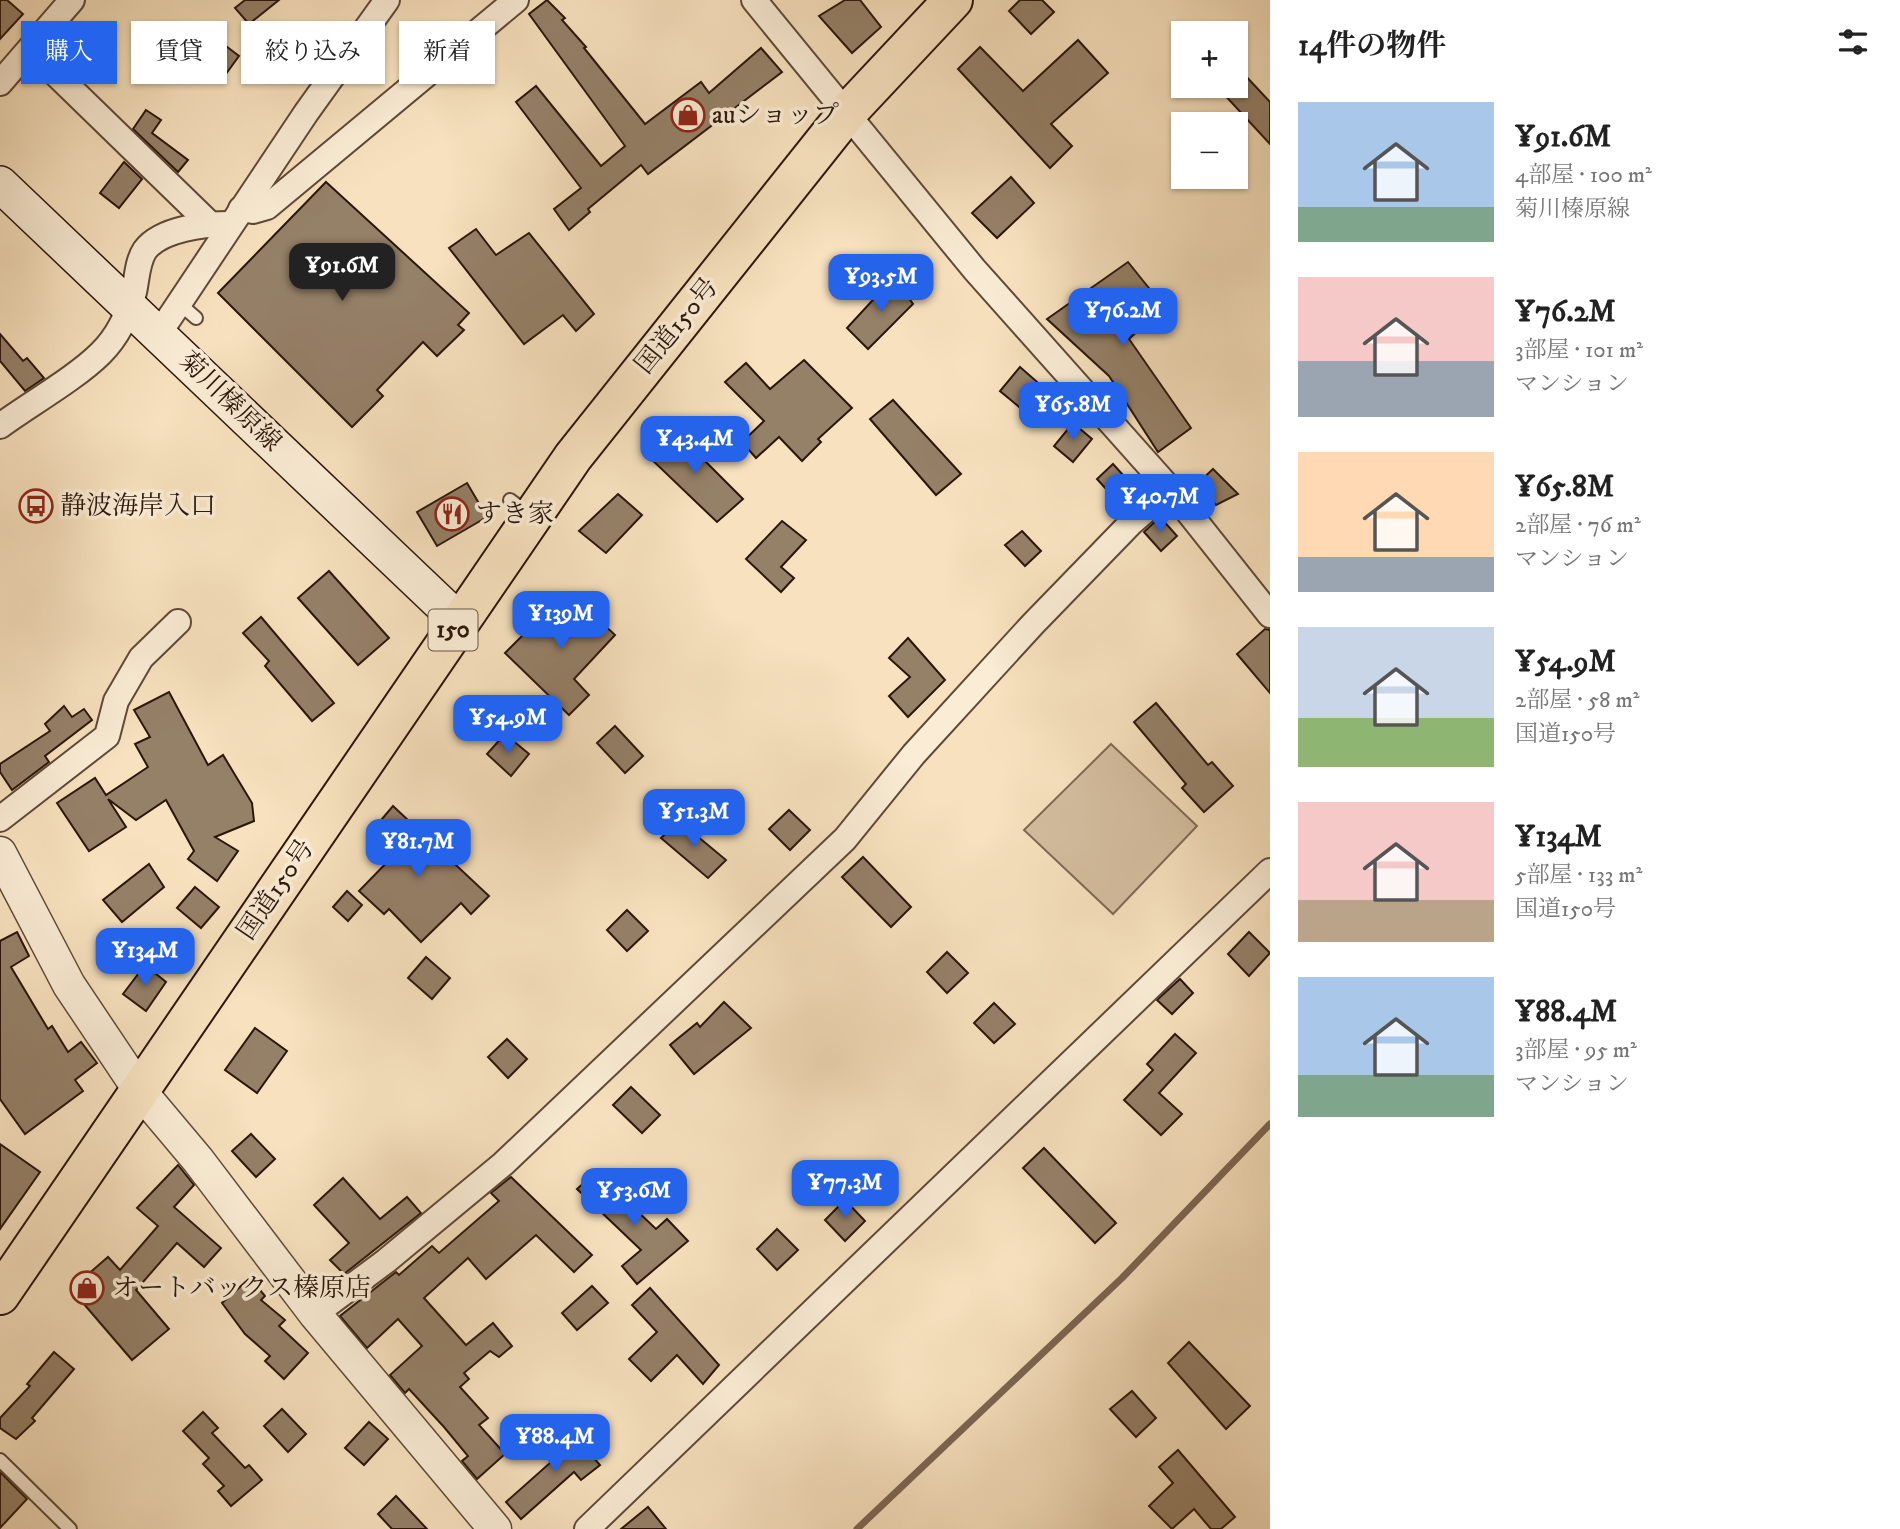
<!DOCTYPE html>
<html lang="ja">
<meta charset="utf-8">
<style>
:root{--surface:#fff;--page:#f6f6f6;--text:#222;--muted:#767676;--accent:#2563eb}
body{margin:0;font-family:"IM FELL DW Pica","Noto Serif JP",serif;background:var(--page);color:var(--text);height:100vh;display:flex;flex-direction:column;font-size:26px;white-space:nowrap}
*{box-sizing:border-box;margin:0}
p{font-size:23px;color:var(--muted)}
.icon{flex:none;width:38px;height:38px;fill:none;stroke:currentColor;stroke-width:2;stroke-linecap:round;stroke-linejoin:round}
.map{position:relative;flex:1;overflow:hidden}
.side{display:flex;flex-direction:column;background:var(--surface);width:630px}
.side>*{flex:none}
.banner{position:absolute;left:21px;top:21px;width:665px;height:63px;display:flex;gap:14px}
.buttons{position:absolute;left:1171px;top:21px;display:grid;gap:14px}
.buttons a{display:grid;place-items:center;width:77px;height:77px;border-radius:0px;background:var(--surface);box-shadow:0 2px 5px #0004;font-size:35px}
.price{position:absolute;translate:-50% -60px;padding:0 16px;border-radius:14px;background:var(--accent);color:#fff;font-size:23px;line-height:46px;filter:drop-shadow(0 2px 4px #0008)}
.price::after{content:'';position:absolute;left:50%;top:42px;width:21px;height:16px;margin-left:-10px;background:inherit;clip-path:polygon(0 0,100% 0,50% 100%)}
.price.selected{background:#222;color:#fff}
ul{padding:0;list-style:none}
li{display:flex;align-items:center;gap:21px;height:175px;padding:0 28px}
li span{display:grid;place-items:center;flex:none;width:196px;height:140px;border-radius:0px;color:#555}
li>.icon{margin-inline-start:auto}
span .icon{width:84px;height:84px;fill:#fffc;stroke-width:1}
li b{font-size:30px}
h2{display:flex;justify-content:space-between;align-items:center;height:84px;padding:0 28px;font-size:30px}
.chip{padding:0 24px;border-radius:0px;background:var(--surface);box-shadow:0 2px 5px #0004;font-size:24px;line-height:63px}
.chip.selected{background:var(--accent);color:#fff}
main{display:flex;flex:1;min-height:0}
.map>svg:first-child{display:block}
.green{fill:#d4bea0;stroke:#806a56;stroke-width:2}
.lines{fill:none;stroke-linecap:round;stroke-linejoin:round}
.stream{stroke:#7c6652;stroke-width:7}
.building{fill:#958068;stroke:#2b160b;stroke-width:2}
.service-casing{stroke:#5e4938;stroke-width:16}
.minor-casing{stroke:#5e4938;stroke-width:28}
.tertiary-casing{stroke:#5e4938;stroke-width:35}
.secondary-casing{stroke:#2b160b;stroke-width:38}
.trunk-casing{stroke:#2b160b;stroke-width:42}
.service{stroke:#faecd5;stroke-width:12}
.minor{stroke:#faecd5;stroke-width:24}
.tertiary{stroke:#faecd5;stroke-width:32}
.secondary{stroke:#faecd5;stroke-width:35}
.trunk{stroke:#f7e1be;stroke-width:38}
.labels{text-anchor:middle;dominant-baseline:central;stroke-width:7;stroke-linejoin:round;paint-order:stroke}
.shield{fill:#faecd5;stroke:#695648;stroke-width:2}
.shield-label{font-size:24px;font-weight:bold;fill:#2b160b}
.poi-label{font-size:26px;fill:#2b160b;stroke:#faecd5;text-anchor:start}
.street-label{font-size:26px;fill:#2b160b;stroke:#faecd5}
</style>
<main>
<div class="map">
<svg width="1270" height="1529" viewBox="0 0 1270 1529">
<rect width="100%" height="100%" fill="#f7e1be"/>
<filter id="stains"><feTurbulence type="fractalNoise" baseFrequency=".00286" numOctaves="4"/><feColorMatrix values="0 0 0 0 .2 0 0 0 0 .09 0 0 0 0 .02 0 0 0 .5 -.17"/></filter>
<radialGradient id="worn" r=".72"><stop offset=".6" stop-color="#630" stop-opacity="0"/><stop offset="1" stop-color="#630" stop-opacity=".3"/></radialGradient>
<!-- green -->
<path class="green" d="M1111 744 1197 826 1113 914 1024 830Z"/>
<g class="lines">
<!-- stream -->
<path class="stream" d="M857 1529 1122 1278 1270 1124"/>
</g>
<!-- building -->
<g class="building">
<path d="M0 0H7L23 14 0 39Z"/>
<path d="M245 0H279L249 24 235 8Z"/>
<path d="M547 0 565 18 562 20 586 47 584 48 645 124 701 82 709 93 761 48 782 72 648 174 641 165 588 209 590 212 569 230 554 209 581 188 516 102 536 86 601 166 625 146 529 14Z"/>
<path d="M845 0H860L881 27 852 53 819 16Z"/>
<path d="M1020 0H1042L1054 12 1031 34 1009 11Z"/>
<path d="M315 23 328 39 303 60 289 44Z"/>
<path d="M1078 40 1108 73 1051 124 1072 146 1050 168 958 69 980 47 1023 91Z"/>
<path d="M222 43 239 56 220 82 203 70Z"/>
<path d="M77 48 99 64 88 80 66 63Z"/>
<path d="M1242 72 1270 102V144L1221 91 1227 86H1236V78Z"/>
<path d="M146 110 161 120 152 133 188 160 178 172 133 129Z"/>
<path d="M124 162 142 179 119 208 100 193Z"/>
<path d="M1011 177 1034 203 997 238 972 213Z"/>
<path d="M326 182 469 313 458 325 464 330 437 356 423 342 377 390 383 396 352 427 218 293Z"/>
<path d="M476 229 496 255 529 233 594 314 576 331 563 315 524 344 449 248Z"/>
<path d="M1128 262 1164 307 1129 339 1191 428 1158 452 1109 376 1047 319Z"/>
<path d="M894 277 913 304 868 349 847 328Z"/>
<path d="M0 334 23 361 27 358 44 378 25 391 0 361Z"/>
<path d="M804 360 852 408 818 439 821 442 802 461 779 437 756 458 742 442 764 421 725 382 746 363 770 389Z"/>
<path d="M1020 367 1044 388 1024 411 1000 391Z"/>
<path d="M893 400 961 474 936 495 870 419Z"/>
<path d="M1073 423 1092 439 1073 462 1054 446Z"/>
<path d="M673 429 743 499 717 522 647 455Z"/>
<path d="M1113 464 1132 485 1116 500 1097 479Z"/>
<path d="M1213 469 1238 494 1216 505 1196 485Z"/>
<path d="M467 483 487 517 437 546 417 512Z"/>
<path d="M618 494 642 515 606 553 579 531Z"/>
<path d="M1160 517 1177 536 1161 551 1144 532Z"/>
<path d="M782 521 806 540 781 567 794 578 781 592 746 559Z"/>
<path d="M1022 531 1041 551 1025 566 1005 545Z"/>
<path d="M329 571 389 638 358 665 298 598Z"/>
<path d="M561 597 577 611 585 607 615 635 574 679 589 695 569 715 505 653Z"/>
<path d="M261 617 334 703 312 721 265 666 269 661 243 633Z"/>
<path d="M1265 629 1270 630V693L1237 654Z"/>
<path d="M908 638 945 680 908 717 889 696 910 677 889 658Z"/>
<path d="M169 692 208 765 223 755 252 803 254 821 215 837 238 851 217 881 188 859 194 851 166 800 136 820 108 799 126 827 89 851 57 803 95 778 106 795 148 767 135 744 150 737 134 710Z"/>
<path d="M1156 703 1208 765 1212 762 1233 786 1204 812 1182 788 1186 784 1134 722Z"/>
<path d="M64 706 72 717 84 709 92 720 45 756 49 762 12 790 0 772V764L50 731 45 724Z"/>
<path d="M615 726 643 756 625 773 597 743Z"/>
<path d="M505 734 529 754 511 776 487 754Z"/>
<path d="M393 806 489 896 471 914 461 903 421 942 389 909 384 914 359 891 396 853 371 832Z"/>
<path d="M789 810 810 830 790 850 769 829Z"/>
<path d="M679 821 726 860 708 878 661 838Z"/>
<path d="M863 857 911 907 891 927 842 877Z"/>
<path d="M149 864 164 887 122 922 103 900Z"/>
<path d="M195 887 219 907 201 928 177 908Z"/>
<path d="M347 891 362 905 348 921 333 907Z"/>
<path d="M627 910 648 931 627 951 607 930Z"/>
<path d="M17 932 29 956 11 967 48 1029 52 1026 68 1052 81 1042 97 1063 75 1080 83 1091 25 1134 0 1099V941Z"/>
<path d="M1249 932 1270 953 1249 976 1228 954Z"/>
<path d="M947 952 968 973 947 993 927 972Z"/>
<path d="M426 957 450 978 432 999 408 978Z"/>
<path d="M145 965 166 982 146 1011 123 994Z"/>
<path d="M1180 979 1193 993 1172 1014 1157 1000Z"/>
<path d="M724 1002 751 1028 694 1074 670 1045 697 1023 700 1027Z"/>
<path d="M994 1003 1015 1024 994 1043 974 1023Z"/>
<path d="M255 1028 287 1051 257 1093 225 1070Z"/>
<path d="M1175 1034 1196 1053 1159 1093 1182 1114 1161 1135 1124 1100 1153 1070 1147 1064Z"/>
<path d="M507 1039 527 1059 508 1078 488 1057Z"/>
<path d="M631 1087 660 1115 642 1133 613 1105Z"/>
<path d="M251 1134 275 1159 256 1177 232 1151Z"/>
<path d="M0 1144 40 1172 0 1229Z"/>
<path d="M1044 1148 1116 1223 1095 1243 1023 1168Z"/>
<path d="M178 1165 194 1185 174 1207 221 1248 204 1267 177 1243 136 1290 169 1329 132 1360 71 1289 108 1257 120 1270 158 1226 137 1208Z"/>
<path d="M596 1172 656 1229 667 1219 688 1241 637 1284 622 1266 641 1250 577 1189Z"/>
<path d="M511 1177 592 1255 574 1272 536 1235 486 1279 468 1258 424 1298 466 1345 493 1323 512 1346 499 1357 490 1351 464 1373 469 1379 460 1387 488 1418 479 1425 505 1454 477 1479 462 1461 468 1456 444 1427 409 1389 405 1393 390 1375 422 1346 398 1319 367 1348 340 1316 396 1272 399 1275 432 1246 439 1253 499 1201 491 1193Z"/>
<path d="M343 1178 380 1219 407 1197 421 1213 344 1274 330 1260 349 1243 314 1205Z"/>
<path d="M845 1200 865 1221 845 1241 825 1220Z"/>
<path d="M777 1229 798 1250 777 1270 757 1249Z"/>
<path d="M250 1278 265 1296 261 1300 285 1320 279 1326 308 1353 284 1379 265 1361 270 1356 245 1334 222 1303Z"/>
<path d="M592 1286 608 1303 577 1330 562 1313Z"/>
<path d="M650 1288 719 1365 703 1384 677 1355 651 1381 629 1359 657 1332 632 1305Z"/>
<path d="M1189 1342 1250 1406 1226 1429 1168 1363Z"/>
<path d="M54 1352 74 1369 32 1418 35 1421 16 1439 0 1428V1418L30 1386 27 1384Z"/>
<path d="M1132 1391 1156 1418 1136 1437 1110 1409Z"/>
<path d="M282 1409 306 1434 288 1452 264 1426Z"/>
<path d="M203 1412 218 1428 212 1433 245 1468 249 1465 262 1480 231 1506 218 1491 224 1486 203 1464 209 1458 183 1431Z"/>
<path d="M369 1422 388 1439 364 1465 345 1448Z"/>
<path d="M569 1429 600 1465 581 1480 574 1472 521 1519 506 1502 559 1455 551 1445Z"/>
<path d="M1178 1450 1235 1517 1221 1529H1211L1194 1509 1172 1529 1149 1506 1173 1483 1159 1467Z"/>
<path d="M0 1472 27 1499 0 1528Z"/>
<path d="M396 1496 427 1529H392L378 1514Z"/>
<path d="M648 1507 666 1529H621Z"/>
</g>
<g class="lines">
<defs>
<g id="service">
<path d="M180 304 196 318"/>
<path d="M510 500 530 515"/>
<path d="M0 1460 70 1529"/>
</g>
<g id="minor">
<path d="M754 0 974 269 1170 489 1270 615"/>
<path d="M31 50 210 224"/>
<path d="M0 83 72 0"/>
<path d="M241 209 253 211 267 207 516 0"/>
<path d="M158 335 306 113 387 0"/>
<path d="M0 426C30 404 76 378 101 353 118 336 128 315 134 292 137 279 137 262 145 250 162 228 206 224 231 224"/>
<path d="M0 819 107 736 116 701 141 658 178 622"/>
<path d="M315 1314 386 1261 503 1164 845 839 914 754 1033 624 1131 523 1170 489"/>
<path d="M587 1529 1270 871"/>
</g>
<path id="tertiary" d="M0 853 69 985 140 1091 198 1160 315 1314 495 1529"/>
<path id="secondary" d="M0 184 459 621"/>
<path id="trunk" d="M0 1295 573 457 847 113 953 0"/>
</defs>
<!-- service casing -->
<use href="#service" class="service-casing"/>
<!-- minor casing -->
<use href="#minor" class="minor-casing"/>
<!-- tertiary casing -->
<use href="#tertiary" class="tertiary-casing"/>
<!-- secondary casing -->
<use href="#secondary" class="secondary-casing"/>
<!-- trunk casing -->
<use href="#trunk" class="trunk-casing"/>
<!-- service -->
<use href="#service" class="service"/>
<!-- minor -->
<use href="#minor" class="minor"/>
<!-- tertiary -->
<use href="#tertiary" class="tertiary"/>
<!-- secondary -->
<use href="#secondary" class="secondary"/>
<!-- trunk -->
<use href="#trunk" class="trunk"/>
</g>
<!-- icons -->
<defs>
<symbol id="shop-ring" viewBox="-11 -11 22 22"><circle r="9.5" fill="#faecd5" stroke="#8f2418" stroke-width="1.5"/><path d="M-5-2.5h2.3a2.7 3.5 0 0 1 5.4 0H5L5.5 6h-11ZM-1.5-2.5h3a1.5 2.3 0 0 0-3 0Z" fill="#8f2418"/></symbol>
<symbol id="bus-ring" viewBox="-11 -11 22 22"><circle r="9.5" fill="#faecd5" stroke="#8f2418" stroke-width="1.5"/><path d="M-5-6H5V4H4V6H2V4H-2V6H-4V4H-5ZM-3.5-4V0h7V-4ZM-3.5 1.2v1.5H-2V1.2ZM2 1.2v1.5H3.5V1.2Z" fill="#8f2418"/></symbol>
<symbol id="restaurant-ring" viewBox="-11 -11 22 22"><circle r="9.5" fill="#faecd5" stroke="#8f2418" stroke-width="1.5"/><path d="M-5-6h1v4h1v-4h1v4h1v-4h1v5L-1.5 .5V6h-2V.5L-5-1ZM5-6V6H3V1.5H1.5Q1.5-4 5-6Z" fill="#8f2418"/></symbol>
</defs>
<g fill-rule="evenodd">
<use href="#shop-ring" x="669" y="96" width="38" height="38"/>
<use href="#bus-ring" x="17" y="487" width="38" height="38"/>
<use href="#restaurant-ring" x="433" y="495" width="38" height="38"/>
<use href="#shop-ring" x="68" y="1269" width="38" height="38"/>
</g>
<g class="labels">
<!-- shield labels -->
<rect class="shield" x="428.5" y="609.5" width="49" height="41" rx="5"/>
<g class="shield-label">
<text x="453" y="630">150</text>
</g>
<!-- poi labels -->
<g class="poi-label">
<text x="712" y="115">auショップ</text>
<text x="60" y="506">静波海岸入口</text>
<text x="476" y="514">すき家</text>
<text x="112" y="1288">オートバックス榛原店</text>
</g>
<!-- street labels -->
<g class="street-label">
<text transform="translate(677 326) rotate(-51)">国道150号</text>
<text transform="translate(230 402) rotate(44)">菊川榛原線</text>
<text transform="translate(276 890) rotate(-56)">国道150号</text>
</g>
</g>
<rect width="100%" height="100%" filter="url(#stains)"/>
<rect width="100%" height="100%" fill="url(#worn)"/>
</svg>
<div class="buttons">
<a>+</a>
<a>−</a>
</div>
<b class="price selected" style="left:342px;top:303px">¥91.6M</b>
<b class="price" style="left:881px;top:314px">¥93.5M</b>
<b class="price" style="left:1123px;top:348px">¥76.2M</b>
<b class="price" style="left:1073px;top:442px">¥65.8M</b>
<b class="price" style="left:695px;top:476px">¥43.4M</b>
<b class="price" style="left:1160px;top:534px">¥40.7M</b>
<b class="price" style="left:561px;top:651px">¥139M</b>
<b class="price" style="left:508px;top:755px">¥54.9M</b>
<b class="price" style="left:694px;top:849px">¥51.3M</b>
<b class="price" style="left:418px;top:879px">¥81.7M</b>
<b class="price" style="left:145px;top:988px">¥134M</b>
<b class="price" style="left:845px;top:1220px">¥77.3M</b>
<b class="price" style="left:634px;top:1228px">¥53.6M</b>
<b class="price" style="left:555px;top:1474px">¥88.4M</b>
<div class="banner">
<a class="chip selected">購入</a>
<a class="chip">賃貸</a>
<a class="chip">絞り込み</a>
<a class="chip">新着</a>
</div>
</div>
<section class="side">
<h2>14件の物件<svg class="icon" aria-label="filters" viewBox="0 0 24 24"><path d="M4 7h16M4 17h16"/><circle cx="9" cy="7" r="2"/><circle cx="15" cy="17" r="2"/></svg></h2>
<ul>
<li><span style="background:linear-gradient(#a9c7e8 75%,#7fa58c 0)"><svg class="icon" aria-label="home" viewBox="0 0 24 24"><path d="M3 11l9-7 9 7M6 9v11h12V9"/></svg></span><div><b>¥91.6M</b><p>4部屋 · 100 m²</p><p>菊川榛原線</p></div></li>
<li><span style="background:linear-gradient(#f6c9c9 60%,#9aa5b1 0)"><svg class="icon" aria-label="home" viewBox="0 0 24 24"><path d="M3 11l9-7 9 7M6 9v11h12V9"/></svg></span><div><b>¥76.2M</b><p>3部屋 · 101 m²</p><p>マンション</p></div></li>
<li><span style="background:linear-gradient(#ffd9b3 75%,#9aa5b1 0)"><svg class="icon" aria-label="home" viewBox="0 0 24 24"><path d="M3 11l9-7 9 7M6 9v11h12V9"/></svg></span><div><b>¥65.8M</b><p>2部屋 · 76 m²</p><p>マンション</p></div></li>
<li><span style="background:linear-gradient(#c9d6e8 65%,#8fb573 0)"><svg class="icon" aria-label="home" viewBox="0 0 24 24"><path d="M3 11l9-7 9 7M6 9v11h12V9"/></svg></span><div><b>¥54.9M</b><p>2部屋 · 58 m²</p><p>国道150号</p></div></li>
<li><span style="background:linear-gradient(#f6c9c9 70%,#b9a48a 0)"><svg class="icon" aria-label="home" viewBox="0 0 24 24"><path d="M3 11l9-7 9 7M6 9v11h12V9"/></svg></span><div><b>¥134M</b><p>5部屋 · 133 m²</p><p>国道150号</p></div></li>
<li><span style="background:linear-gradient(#a9c7e8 70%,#7fa58c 0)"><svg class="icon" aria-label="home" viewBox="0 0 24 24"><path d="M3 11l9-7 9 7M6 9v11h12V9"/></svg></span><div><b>¥88.4M</b><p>3部屋 · 95 m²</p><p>マンション</p></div></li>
</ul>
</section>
</main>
